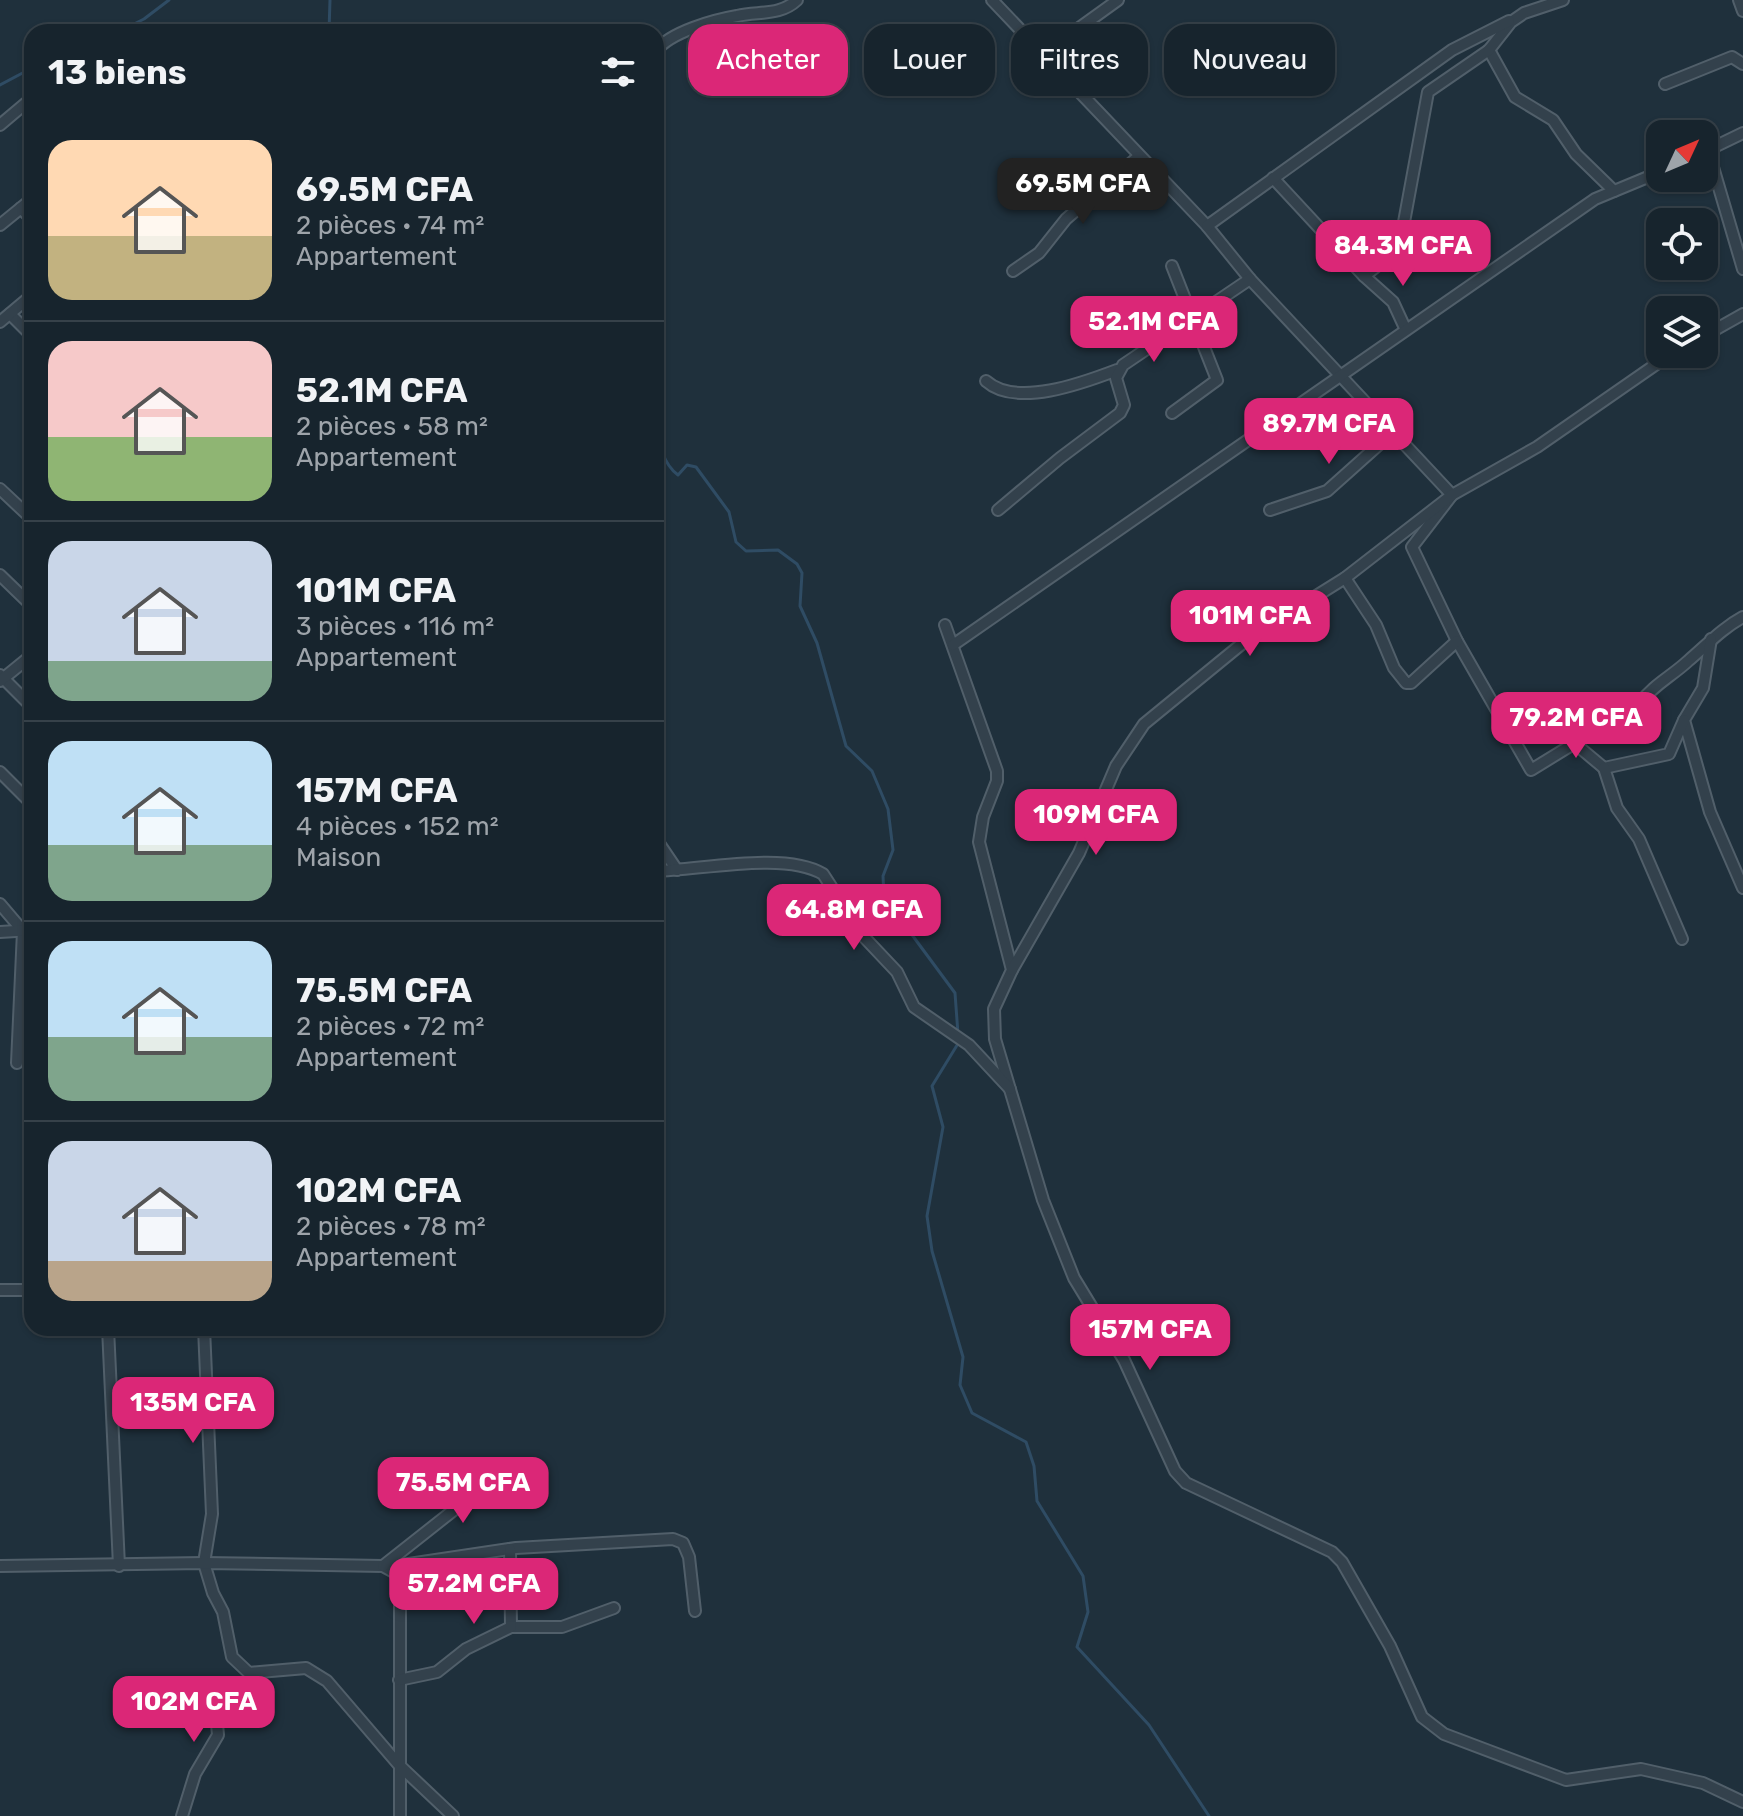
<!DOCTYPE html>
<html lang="fr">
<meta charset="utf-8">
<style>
:root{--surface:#17242d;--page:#243039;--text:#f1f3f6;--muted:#9ea4aa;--line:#364149;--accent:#db2777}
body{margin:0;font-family:Rubik,sans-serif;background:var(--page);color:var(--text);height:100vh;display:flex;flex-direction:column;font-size:30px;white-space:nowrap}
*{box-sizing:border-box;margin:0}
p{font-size:26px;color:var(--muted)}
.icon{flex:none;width:44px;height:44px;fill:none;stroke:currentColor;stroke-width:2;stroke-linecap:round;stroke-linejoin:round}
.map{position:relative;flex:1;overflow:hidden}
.details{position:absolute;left:24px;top:24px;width:640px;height:1312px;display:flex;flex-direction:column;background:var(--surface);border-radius:24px;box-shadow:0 2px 6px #0004,0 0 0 2px var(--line)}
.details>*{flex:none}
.top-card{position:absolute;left:688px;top:24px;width:760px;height:72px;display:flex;gap:16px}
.needle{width:52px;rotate:46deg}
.tools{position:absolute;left:1646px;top:120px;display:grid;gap:16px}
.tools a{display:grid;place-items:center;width:72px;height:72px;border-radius:16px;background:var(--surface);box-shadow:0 2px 6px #0004,0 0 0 2px var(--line);font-size:40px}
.price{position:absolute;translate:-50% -68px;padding:0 18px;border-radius:16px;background:var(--accent);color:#fff;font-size:26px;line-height:52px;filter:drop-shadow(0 2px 4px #0008)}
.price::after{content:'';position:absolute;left:50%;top:48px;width:24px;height:18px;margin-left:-12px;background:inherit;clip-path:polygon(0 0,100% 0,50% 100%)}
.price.current{background:#222;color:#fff}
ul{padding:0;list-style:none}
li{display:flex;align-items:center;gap:24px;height:200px;padding:0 24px}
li+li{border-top:2px solid var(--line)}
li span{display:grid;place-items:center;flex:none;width:224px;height:160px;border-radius:24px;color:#555}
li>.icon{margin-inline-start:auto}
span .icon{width:96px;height:96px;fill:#fffc;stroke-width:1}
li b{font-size:34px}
h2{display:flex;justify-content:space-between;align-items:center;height:96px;padding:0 24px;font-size:34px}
.pill{padding:0 28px;border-radius:24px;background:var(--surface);box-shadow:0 2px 6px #0004,0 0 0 2px var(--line);font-size:28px;line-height:72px}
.pill.current{background:var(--accent);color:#fff}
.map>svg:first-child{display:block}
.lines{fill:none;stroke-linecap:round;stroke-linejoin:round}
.stream{stroke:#2f4c64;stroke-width:3}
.minor-casing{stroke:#515f6a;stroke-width:14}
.minor{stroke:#33414c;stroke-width:10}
</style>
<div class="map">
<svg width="1743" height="1816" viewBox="0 0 1743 1816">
<rect width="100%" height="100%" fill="#1f303c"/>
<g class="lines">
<!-- stream -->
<g class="stream">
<path d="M118 32 144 19 169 0"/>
<path d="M329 32 330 0"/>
<path d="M0 85 32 68"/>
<path d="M656 423C659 442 662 463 678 475L687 465 696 467 729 512 736 542 746 551 778 550 797 564 802 573 800 606 817 643 846 746 872 771 888 809 893 850 883 876 884 897 955 993 958 1034"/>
<path d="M959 1042 932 1086 943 1127 927 1216 932 1251 963 1357 960 1385 972 1413 1026 1442 1034 1466 1037 1501 1083 1576 1088 1612 1077 1647 1149 1725 1209 1816"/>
</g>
<defs>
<g id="minor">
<path d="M992 0 1207 226 1250 279"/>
<path d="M1739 0 1743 11"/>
<path d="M1489 50 1515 97 1553 120 1576 154 1614 191"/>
<path d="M656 51C670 32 714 20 737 16 759 11 780 16 797 0"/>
<path d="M1043 54 1118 0"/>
<path d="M1665 84 1732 57 1743 64"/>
<path d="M0 125 26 103"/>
<path d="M1743 133 1712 148 1710 157 1743 269"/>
<path d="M1273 178 1364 276 1390 256 1402 233 1428 92 1489 50 1511 22 1524 13 1563 0"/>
<path d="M21 208 32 220"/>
<path d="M0 225 32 199"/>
<path d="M1207 226 1452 50 1509 21"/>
<path d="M1172 266 1217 380 1172 413"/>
<path d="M1013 271 1039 253 1066 219 1138 157"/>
<path d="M1364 276 1393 302 1405 328"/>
<path d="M10 314 32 336"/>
<path d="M0 322 32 295"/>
<path d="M1704 336 1743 314"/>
<path d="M986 381C1016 408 1083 383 1117 370"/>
<path d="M0 489 32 519"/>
<path d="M998 510 1060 458 1120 413 1124 405 1116 378 1123 365 1250 279 1452 495 1412 547 1457 641 1531 770 1640 703C1653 685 1672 676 1688 661 1707 645 1721 629 1743 617"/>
<path d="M1270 510 1327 491 1393 432"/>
<path d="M0 575 32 606"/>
<path d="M1345 578 1376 625 1394 668 1406 683H1411L1457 641"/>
<path d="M945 625 997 771V781L983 817 979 842 1012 970 994 1009 995 1039 1043 1200 1074 1278 1124 1360 1175 1471 1186 1483 1332 1552 1342 1562 1390 1646 1422 1717 1444 1734 1566 1780 1641 1769 1703 1783 1743 1802"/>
<path d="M1711 639 1703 688 1684 720 1710 812 1743 888"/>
<path d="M953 645 1595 199 1660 172"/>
<path d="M0 675 32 707"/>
<path d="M0 681 32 655"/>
<path d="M1573 742 1604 768 1669 754 1684 720"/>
<path d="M1604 768 1617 808 1639 839 1682 939"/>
<path d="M0 772 32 804"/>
<path d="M656 839 677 870"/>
<path d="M656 871C701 870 785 851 823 874L864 937 897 972 914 1007 969 1045 1010 1089"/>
<path d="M0 904 23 931 17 1063"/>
<path d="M0 932 32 930"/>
<path d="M1012 970 1079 853 1116 766 1144 724 1249 638 1345 578 1452 495 1537 447 1671 354"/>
<path d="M0 1290H32"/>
<path d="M108 1328 119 1566"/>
<path d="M204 1328 212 1514 204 1563 213 1593 223 1612 232 1657 249 1673 306 1668 327 1681 399 1765 453 1816"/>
<path d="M0 1566 204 1563 383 1566 394 1572 400 1582V1816"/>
<path d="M383 1566 464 1502 480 1493 499 1489 527 1467"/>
<path d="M394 1572 402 1565 516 1548 673 1539 683 1543 689 1557 695 1611"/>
<path d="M511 1627H562L614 1608"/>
<path d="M399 1680 437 1672 466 1649 511 1627 510 1549"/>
<path d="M182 1816 195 1774 218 1735 217 1724 210 1712"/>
</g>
</defs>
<!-- minor casing -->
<use href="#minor" class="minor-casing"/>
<!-- minor -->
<use href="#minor" class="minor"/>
</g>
</svg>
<div class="tools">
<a><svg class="needle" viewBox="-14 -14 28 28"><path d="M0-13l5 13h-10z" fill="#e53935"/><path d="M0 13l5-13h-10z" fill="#9ea4aa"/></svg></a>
<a><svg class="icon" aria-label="locate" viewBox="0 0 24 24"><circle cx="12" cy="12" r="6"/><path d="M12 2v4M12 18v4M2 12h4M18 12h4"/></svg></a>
<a><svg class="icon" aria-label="layers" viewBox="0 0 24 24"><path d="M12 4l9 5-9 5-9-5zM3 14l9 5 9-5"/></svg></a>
</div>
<b class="price current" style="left:1083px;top:226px">69.5M CFA</b>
<b class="price" style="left:1403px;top:288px">84.3M CFA</b>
<b class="price" style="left:1154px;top:364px">52.1M CFA</b>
<b class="price" style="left:1329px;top:466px">89.7M CFA</b>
<b class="price" style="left:1250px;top:658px">101M CFA</b>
<b class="price" style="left:1576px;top:760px">79.2M CFA</b>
<b class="price" style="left:1096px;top:857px">109M CFA</b>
<b class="price" style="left:854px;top:952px">64.8M CFA</b>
<b class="price" style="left:1150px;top:1372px">157M CFA</b>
<b class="price" style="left:193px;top:1445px">135M CFA</b>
<b class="price" style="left:463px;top:1525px">75.5M CFA</b>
<b class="price" style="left:474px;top:1626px">57.2M CFA</b>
<b class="price" style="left:194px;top:1744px">102M CFA</b>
<div class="top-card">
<a class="pill current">Acheter</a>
<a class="pill">Louer</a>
<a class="pill">Filtres</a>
<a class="pill">Nouveau</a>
</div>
<section class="details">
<h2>13 biens<svg class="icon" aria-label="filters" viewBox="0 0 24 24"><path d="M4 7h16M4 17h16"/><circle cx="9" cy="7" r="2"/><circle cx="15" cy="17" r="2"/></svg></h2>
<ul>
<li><span style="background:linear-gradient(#ffd9b3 60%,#c2b280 0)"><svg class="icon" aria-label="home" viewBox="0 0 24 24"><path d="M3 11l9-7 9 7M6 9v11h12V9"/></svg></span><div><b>69.5M CFA</b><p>2 pièces · 74 m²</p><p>Appartement</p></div></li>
<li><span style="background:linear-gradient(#f6c9c9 60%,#8fb573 0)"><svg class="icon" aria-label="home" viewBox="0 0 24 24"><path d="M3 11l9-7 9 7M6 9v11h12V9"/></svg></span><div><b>52.1M CFA</b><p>2 pièces · 58 m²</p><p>Appartement</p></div></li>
<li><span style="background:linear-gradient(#c9d6e8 75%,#7fa58c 0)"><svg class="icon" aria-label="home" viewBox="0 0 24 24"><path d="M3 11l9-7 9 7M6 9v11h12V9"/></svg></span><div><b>101M CFA</b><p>3 pièces · 116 m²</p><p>Appartement</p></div></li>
<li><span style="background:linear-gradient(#bfe0f5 65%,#7fa58c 0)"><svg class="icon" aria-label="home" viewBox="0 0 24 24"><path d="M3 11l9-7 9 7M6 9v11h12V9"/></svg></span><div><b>157M CFA</b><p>4 pièces · 152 m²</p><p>Maison</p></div></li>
<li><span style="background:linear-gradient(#bfe0f5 60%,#7fa58c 0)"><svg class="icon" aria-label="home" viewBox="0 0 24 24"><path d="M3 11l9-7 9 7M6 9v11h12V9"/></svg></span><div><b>75.5M CFA</b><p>2 pièces · 72 m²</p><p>Appartement</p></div></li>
<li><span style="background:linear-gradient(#c9d6e8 75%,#b9a48a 0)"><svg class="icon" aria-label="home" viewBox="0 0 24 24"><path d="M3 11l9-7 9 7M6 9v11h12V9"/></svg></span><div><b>102M CFA</b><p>2 pièces · 78 m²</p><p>Appartement</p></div></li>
</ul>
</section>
</div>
